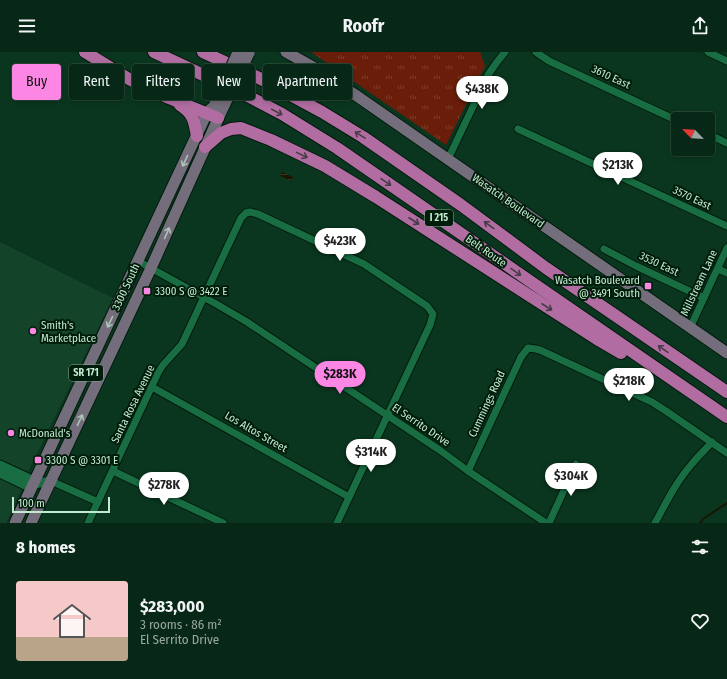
<!DOCTYPE html>
<meta charset="utf-8">
<style>
:root{--surface:#082817;--page:#113020;--text:#f1f3f6;--muted:#98a6a1;--line:#294436;--accent:#fc86e3}
body{margin:0;font-family:"Fira Sans Condensed",sans-serif;background:var(--page);color:var(--text);height:100vh;display:flex;flex-direction:column;font-size:15px;white-space:nowrap}
*{box-sizing:border-box;margin:0}
p{font-size:13px;color:var(--muted)}
.icon{flex:none;width:22px;height:22px;fill:none;stroke:currentColor;stroke-width:2;stroke-linecap:round;stroke-linejoin:round}
.map{position:relative;height:471px;overflow:hidden}
.side{display:flex;flex-direction:column;background:var(--surface);flex:1}
.side>*{flex:none}
.top-card{position:absolute;left:12px;top:12px;width:400px;height:36px;display:flex;gap:8px}
.needle{width:26px;rotate:295deg}
.controls{position:absolute;left:671px;top:60px;display:grid;gap:8px}
.controls a{display:grid;place-items:center;width:44px;height:44px;border-radius:4px;background:var(--surface);box-shadow:0 2px 6px #0003,0 0 0 1px var(--line);font-size:20px}
.scale{position:absolute;left:12px;bottom:10px;width:98px;box-sizing:border-box;padding-left:4px;border:2px solid #c3e9d0;border-top:0;font-size:11px;line-height:14px;white-space:nowrap;color:#c3e9d0;-webkit-text-stroke:3px #001c0a;paint-order:stroke}
.price{position:absolute;translate:-50% -34px;padding:0 9px;border-radius:14px;background:#fff;color:#222;font-size:13px;line-height:26px;filter:drop-shadow(0 1px 2px #0008)}
.price::after{content:'';position:absolute;left:50%;top:24px;width:12px;height:9px;margin-left:-6px;background:inherit;clip-path:polygon(0 0,100% 0,50% 100%)}
.price.current{background:var(--accent);color:#111}
ul{padding:0;list-style:none}
li{display:flex;align-items:center;gap:12px;height:100px;padding:0 16px}
li span{display:grid;place-items:center;flex:none;width:112px;height:80px;border-radius:4px;color:#555}
li>.icon{margin-inline-start:auto}
span .icon{width:48px;height:48px;fill:#fffc;stroke-width:1}
li b{font-size:17px}
h2{display:flex;justify-content:space-between;align-items:center;height:48px;padding:0 16px;font-size:17px}
.tag{padding:0 14px;border-radius:4px;background:var(--surface);box-shadow:0 2px 6px #0003,0 0 0 1px var(--line);font-size:14px;line-height:36px}
.tag.current{background:var(--accent);color:#111}
header{display:flex;justify-content:space-between;align-items:center;height:52px;padding:0 16px;background:var(--surface);font-size:18px;font-weight:700}
.map>svg:first-child{display:block}
.built{fill:#134329}
.grass{fill:url(#grass-tufts)}
.water{fill:url(#water-rules)}
.lines{fill:none;stroke-linecap:round;stroke-linejoin:round}
.stream{stroke:#1a1503;stroke-width:2}
.minor-casing{stroke:#031b0d;stroke-width:9}
.tertiary-casing{stroke:#031b0d;stroke-width:11}
.primary-casing{stroke:#031b0d;stroke-width:13}
.motorway-casing{stroke:#031b0d;stroke-width:14}
.minor{stroke:#186d42;stroke-width:7}
.tertiary{stroke:#186d42;stroke-width:9}
.primary{stroke:#746d7b;stroke-width:11}
.motorway{stroke:#b16da1;stroke-width:12}
.primary-bridge-casing{stroke:#031b0d;stroke-width:13;stroke-linecap:butt}
.primary-bridge{stroke:#746d7b;stroke-width:11}
.oneway{stroke:#473c46}
.oneway2{stroke:#abc4b6}
.poi-dot{fill:#fc86e3;stroke:#001c0a;stroke-width:1.5}
.labels{text-anchor:middle;dominant-baseline:central;stroke-width:4;stroke-linejoin:round;paint-order:stroke}
.shield{fill:#001c0a;stroke:#88ac95;stroke-width:1}
.shield-label{font-size:10px;font-weight:bold;fill:#c3e9d0}
.street-label{font-size:11px;fill:#c3e9d0;stroke:#001c0a}
.poi-label{font-size:11px;fill:#c3e9d0;stroke:#001c0a;text-anchor:start}
</style>
<header><svg class="icon" aria-label="menu" viewBox="0 0 24 24"><path d="M4 6h16M4 12h16M4 18h16"/></svg>Roofr<svg class="icon" aria-label="share" viewBox="0 0 24 24"><path d="M12 15V3M7 8l5-5 5 5M5 13v7h14v-7"/></svg></header>
<div class="map">
<svg width="727" height="471" viewBox="0 0 727 471">
<defs>
<pattern id="grass-tufts" width="24" height="20" patternUnits="userSpaceOnUse"><rect width="24" height="20" fill="#6a1e09"/><path d="M3 7l-1-3M5 7V3M7 7l1-3M15 17l-1-3M17 17v-4M19 17l1-3" fill="none" stroke="#7e3f2c"/></pattern>
<pattern id="water-rules" width="6" height="5" patternUnits="userSpaceOnUse"><rect width="6" height="5" fill="#1a1503"/><path d="M0 2.5h6" fill="none" stroke="#3a3727"/></pattern>
</defs>
<rect width="100%" height="100%" fill="#0a361f"/>
<!-- built -->
<g class="built">
<path d="M0 190 113 246 27 422 0 409Z"/>
<path d="M0 425 23 435 6 471H0Z"/>
</g>
<!-- grass -->
<path class="grass" d="M311 0H480L485 14 446 93Z"/>
<!-- water -->
<path class="water" d="M282 120 293 125 291 129 280 124Z"/>
<g class="lines">
<!-- stream -->
<path class="stream" d="M700 471 703 467 727 451"/>
<defs>
<g id="minor">
<path d="M536 0 549 9 678 69"/>
<path d="M708 0 727 9"/>
<path d="M518 77 727 174"/>
<path d="M708 82 727 91"/>
<path d="M448 107 488 23 497 10 505 0"/>
<path d="M604 197 636 214 704 246"/>
<path d="M138 209 218 253 247 270 441 399 468 419 546 471"/>
<path d="M718 217 727 221"/>
<path d="M690 276 727 196"/>
<path d="M152 335 349 445"/>
<path d="M113 419 223 471"/>
<path d="M468 419 521 305 528 296 536 297 540 298 652 350 666 359 727 401"/>
<path d="M51 429 98 450"/>
<path d="M88 471 158 321 163 313 182 292 241 166 246 161 250 160 258 162 364 212 427 254 433 262 430 273 337 471"/>
<path d="M549 471 576 412"/>
<path d="M655 471C666 451 676 430 691 413 697 405 705 398 712 390"/>
</g>
<g id="tertiary">
<path d="M0 413 28 426 34 432"/>
<path d="M0 421 25 433 34 432 51 429"/>
</g>
<g id="primary">
<path d="M286 0 313 15 354 42 727 301"/>
<path d="M15 471 207 61 212 56"/>
<path d="M31 471 151 216 222 58"/>
</g>
<g id="motorway">
<path d="M85 0 129 27 169 46 218 66"/>
<path d="M154 0 246 43 282 62 337 96 727 365"/>
<path d="M203 0 261 27 322 60 363 85 461 153 546 216 727 340"/>
<path d="M180 53C194 62 194 69 197 84"/>
<path d="M205 95 221 81 231 77 241 76 271 88 325 114 376 145 597 287 621 301"/>
</g>
</defs>
<!-- minor casing -->
<use href="#minor" class="minor-casing"/>
<!-- tertiary casing -->
<use href="#tertiary" class="tertiary-casing"/>
<!-- primary casing -->
<use href="#primary" class="primary-casing"/>
<!-- motorway casing -->
<use href="#motorway" class="motorway-casing"/>
<!-- minor -->
<use href="#minor" class="minor"/>
<!-- tertiary -->
<use href="#tertiary" class="tertiary"/>
<!-- primary -->
<use href="#primary" class="primary"/>
<!-- motorway -->
<use href="#motorway" class="motorway"/>
<defs>
<g id="primary-bridge">
<path d="M215 52 238 0"/>
<path d="M223 56 249 1"/>
</g>
</defs>
<!-- primary-bridge casing -->
<use href="#primary-bridge" class="primary-bridge-casing"/>
<!-- primary-bridge -->
<use href="#primary-bridge" class="primary-bridge"/>
</g>
<!-- one-way arrows -->
<defs><path id="oneway-shaft" d="M-6 0H5M1.5-3L5.5 0L1.5 3" fill="none" stroke-width="1.6" stroke-linecap="round" stroke-linejoin="round"/></defs>
<g class="oneway">
<use href="#oneway-shaft" transform="translate(277 60) rotate(28)"/>
<use href="#oneway-shaft" transform="translate(360 83) rotate(-148)"/>
<use href="#oneway-shaft" transform="translate(302 103) rotate(26)"/>
<use href="#oneway-shaft" transform="translate(386 130) rotate(35)"/>
<use href="#oneway-shaft" transform="translate(414 169) rotate(33)"/>
<use href="#oneway-shaft" transform="translate(489 173) rotate(-144)"/>
<use href="#oneway-shaft" transform="translate(516 220) rotate(35)"/>
<use href="#oneway-shaft" transform="translate(547 255) rotate(33)"/>
<use href="#oneway-shaft" transform="translate(663 297) rotate(-145)"/>
</g>
<g class="oneway2">
<use href="#oneway-shaft" transform="translate(185 109) rotate(115)"/>
<use href="#oneway-shaft" transform="translate(167 181) rotate(-66)"/>
<use href="#oneway-shaft" transform="translate(110 270) rotate(115)"/>
<use href="#oneway-shaft" transform="translate(80 368) rotate(-65)"/>
</g>
<!-- markers -->
<g class="poi-dot">
<rect x="644" y="230" width="8" height="8" rx="2"/>
<rect x="143" y="235" width="8" height="8" rx="2"/>
<circle cx="33" cy="279" r="4"/>
<circle cx="11" cy="381" r="4"/>
<rect x="34" y="404" width="8" height="8" rx="2"/>
</g>
<g class="labels">
<!-- shield labels -->
<g class="shield">
<rect x="425" y="158" width="28" height="16" rx="3"/>
<rect x="69" y="313" width="34" height="16" rx="3"/>
</g>
<g class="shield-label">
<text x="439" y="166">I 215</text>
<text x="86" y="321">SR 171</text>
</g>
<!-- street labels -->
<g class="street-label">
<text transform="translate(611 25) rotate(25)">3610 East</text>
<text transform="translate(692 146) rotate(25)">3570 East</text>
<text transform="translate(508 149) rotate(35)">Wasatch Boulevard</text>
<text transform="translate(486 199) rotate(35)">Belt Route</text>
<text transform="translate(659 212) rotate(25)">3530 East</text>
<text transform="translate(699 231) rotate(-65)">Millstream Lane</text>
<text transform="translate(126 235) rotate(-65)">3300 South</text>
<text transform="translate(133 352) rotate(-64)">Santa Rosa Avenue</text>
<text transform="translate(487 352) rotate(-65)">Cummings Road</text>
<text transform="translate(421 373) rotate(34)">El Serrito Drive</text>
<text transform="translate(256 380) rotate(30)">Los Altos Street</text>
</g>
<!-- poi labels -->
<g class="poi-label">
<text x="640" y="228" text-anchor="end">Wasatch Boulevard<tspan x="640" dy="13">@ 3491 South</tspan></text>
<text x="155" y="239">3300 S @ 3422 E</text>
<text x="41" y="273">Smith's<tspan x="41" dy="13">Marketplace</tspan></text>
<text x="19" y="381">McDonald's</text>
<text x="46" y="408">3300 S @ 3301 E</text>
</g>
</g>
</svg>
<div class="controls">
<a><svg class="needle" viewBox="-14 -14 28 28"><path d="M0-13l5 13h-10z" fill="#e53935"/><path d="M0 13l5-13h-10z" fill="#98a6a1"/></svg></a>
</div>
<div class="scale">100 m</div>
<b class="price" style="left:482px;top:58px">$438K</b>
<b class="price" style="left:618px;top:134px">$213K</b>
<b class="price" style="left:340px;top:210px">$423K</b>
<b class="price current" style="left:340px;top:343px">$283K</b>
<b class="price" style="left:629px;top:350px">$218K</b>
<b class="price" style="left:371px;top:421px">$314K</b>
<b class="price" style="left:571px;top:445px">$304K</b>
<b class="price" style="left:164px;top:454px">$278K</b>
<div class="top-card">
<a class="tag current">Buy</a>
<a class="tag">Rent</a>
<a class="tag">Filters</a>
<a class="tag">New</a>
<a class="tag">Apartment</a>
</div>
</div>
<section class="side">
<h2>8 homes<svg class="icon" aria-label="filters" viewBox="0 0 24 24"><path d="M4 7h16M4 17h16"/><circle cx="9" cy="7" r="2"/><circle cx="15" cy="17" r="2"/></svg></h2>
<ul>
<li><span style="background:linear-gradient(#f6c9c9 70%,#b9a48a 0)"><svg class="icon" aria-label="home" viewBox="0 0 24 24"><path d="M3 11l9-7 9 7M6 9v11h12V9"/></svg></span><div><b>$283,000</b><p>3 rooms · 86 m²</p><p>El Serrito Drive</p></div><svg class="icon" aria-label="heart" viewBox="0 0 24 24"><path d="M12 20l-8-8c-3-5 5-10 8-4 3-6 11-1 8 4z"/></svg></li>
</ul>
</section>
